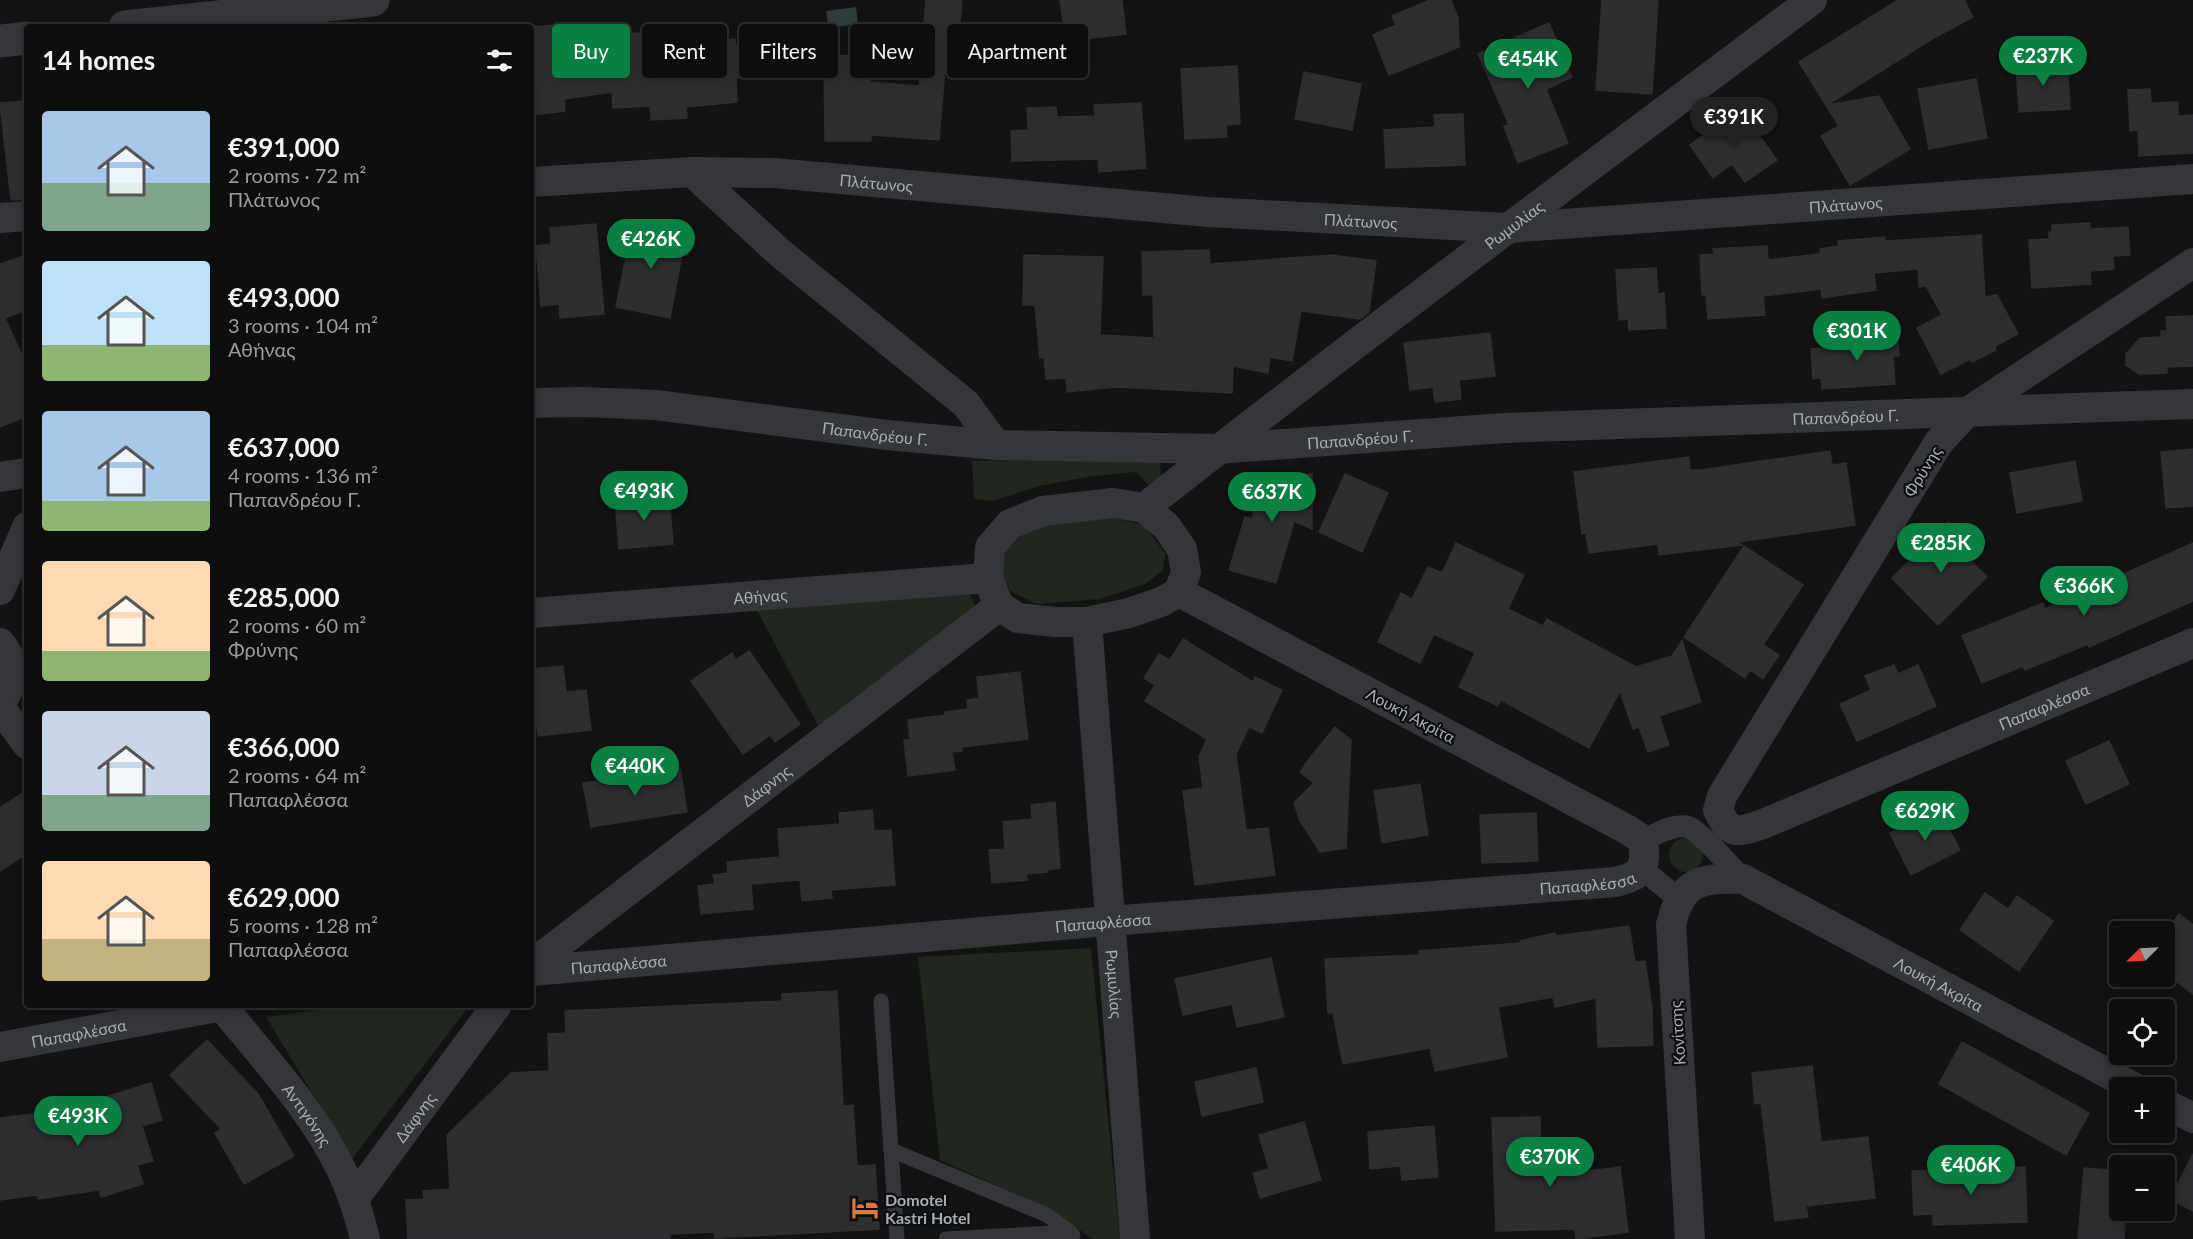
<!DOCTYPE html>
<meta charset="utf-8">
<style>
:root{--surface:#0e0e0f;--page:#171718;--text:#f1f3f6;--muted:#9b9c9e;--line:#2e2e2f;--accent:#0b8043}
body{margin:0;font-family:Lato,sans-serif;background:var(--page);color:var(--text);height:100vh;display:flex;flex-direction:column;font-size:22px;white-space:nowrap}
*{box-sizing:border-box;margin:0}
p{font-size:20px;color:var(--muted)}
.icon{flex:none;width:33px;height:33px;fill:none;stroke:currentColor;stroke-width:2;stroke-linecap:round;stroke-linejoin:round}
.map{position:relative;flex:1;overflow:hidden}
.drawer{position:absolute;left:24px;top:24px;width:510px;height:984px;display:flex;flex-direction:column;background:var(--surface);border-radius:6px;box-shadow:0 3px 15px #0003,0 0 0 2px var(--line)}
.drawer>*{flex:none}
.top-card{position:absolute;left:552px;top:24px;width:570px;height:54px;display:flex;gap:12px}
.needle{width:39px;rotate:246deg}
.tools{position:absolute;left:2109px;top:921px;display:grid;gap:12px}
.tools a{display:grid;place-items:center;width:66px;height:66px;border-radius:6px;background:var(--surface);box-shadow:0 3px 15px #0003,0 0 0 2px var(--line);font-size:30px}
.price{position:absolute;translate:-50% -51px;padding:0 14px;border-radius:21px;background:var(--accent);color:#fff;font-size:20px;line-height:39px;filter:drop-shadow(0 2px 3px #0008)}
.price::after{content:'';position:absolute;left:50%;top:36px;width:18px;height:14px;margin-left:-9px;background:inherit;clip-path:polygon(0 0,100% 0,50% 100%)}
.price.active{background:#222;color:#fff}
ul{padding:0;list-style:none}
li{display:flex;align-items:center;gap:18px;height:150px;padding:0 18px}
li span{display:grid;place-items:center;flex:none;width:168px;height:120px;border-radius:6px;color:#555}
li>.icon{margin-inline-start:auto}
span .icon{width:72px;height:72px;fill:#fffc;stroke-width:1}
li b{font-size:26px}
h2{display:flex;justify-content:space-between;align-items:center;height:72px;padding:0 18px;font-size:26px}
.tag{padding:0 21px;border-radius:6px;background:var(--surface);box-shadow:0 3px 15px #0003,0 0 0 2px var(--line);font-size:21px;line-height:54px}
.tag.active{background:var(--accent);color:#fff}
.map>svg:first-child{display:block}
.green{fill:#21261f}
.water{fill:#303c3d}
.building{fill:#2e2e30;stroke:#2d2e30;stroke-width:1.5}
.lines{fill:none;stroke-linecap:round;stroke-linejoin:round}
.service{stroke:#343639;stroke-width:15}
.pedestrian{stroke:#343639;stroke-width:22}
.minor{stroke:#343639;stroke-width:30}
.tertiary{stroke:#343639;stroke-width:33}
.labels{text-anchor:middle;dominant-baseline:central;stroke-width:4.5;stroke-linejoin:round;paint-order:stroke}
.street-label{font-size:16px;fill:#a6aeb3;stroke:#0e0e0f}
.poi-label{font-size:16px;font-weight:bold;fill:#a6aeb3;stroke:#0e0e0f;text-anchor:start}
</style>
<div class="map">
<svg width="2193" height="1239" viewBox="0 0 2193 1239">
<rect width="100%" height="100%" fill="#131314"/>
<!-- green -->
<g class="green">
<path d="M1160 457 1161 483 1149 486 1136 472 1086 477 1039 486 993 501 974 499 972 461Z"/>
<path d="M1113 518 1144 525 1165 553 1163 570 1145 584 1100 599 1037 604 1010 591 1002 573 1004 553 1025 531 1058 523Z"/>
<path d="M968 591 976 608 818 726 757 610Z"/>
<circle cx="1686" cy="855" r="17"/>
<path d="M1091 948 1120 1239H1093L1045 1207 940 1160 918 957Z"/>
<path d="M351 1005H470L352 1159 266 1017Z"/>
</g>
<!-- water -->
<path class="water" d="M856 7 858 24 829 28 826 11Z"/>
<!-- building -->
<g class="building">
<path d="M926 0H962L956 70 945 69 939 140 871 135V141H825L824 56 870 55V82L919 86Z"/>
<path d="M1060 0H1122L1126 34 1066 41Z"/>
<path d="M1430 0H1451L1458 18 1459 47 1389 75 1373 35 1396 25 1392 16Z"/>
<path d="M1602 0H1658L1652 94 1596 90Z"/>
<path d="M1898 0H1964L1973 17 1932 39 1827 105 1879 96 1910 149 1850 185 1821 136 1839 126 1799 62Z"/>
<path d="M1549 23 1572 77 1546 89 1568 143 1518 163 1504 126 1509 125 1478 54Z"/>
<path d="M554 25 556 41 602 35 641 33 642 42 682 39V43L735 39 736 46 748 45 751 77 736 78 737 102 686 107 687 118 651 120 650 106 613 108 612 92 564 99 565 111 531 115V27Z"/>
<path d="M2067 61 2070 109 2019 112 2016 65Z"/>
<path d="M1237 66 1240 124 1226 125 1227 137 1185 139 1181 69Z"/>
<path d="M1304 72 1361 84 1352 130 1295 119Z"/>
<path d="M1976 79 1987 138 1929 149 1918 89Z"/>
<path d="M2150 89 2151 103 2178 102V116L2193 115V153L2139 156 2138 130 2130 131 2128 90Z"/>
<path d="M27 101V199L11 200 0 103Z"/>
<path d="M1141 103 1146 168 1099 172 1098 159 1012 161 1011 131 1028 130 1027 108 1056 107 1057 117 1095 116 1094 105Z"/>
<path d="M1740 109 1777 160 1745 182 1732 164 1713 178 1690 145Z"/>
<path d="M1463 114 1465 165 1386 168 1384 130 1435 127 1434 115Z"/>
<path d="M633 222 686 233 670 318 616 307Z"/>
<path d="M2090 223V229L2128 227 2130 255 2113 256 2114 269 2090 271 2091 284 2032 288 2029 240 2049 239V232H2052V225Z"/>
<path d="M596 224 604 314 560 318 559 304 541 306 536 246 551 244 550 228Z"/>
<path d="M1981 235 1985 297 1997 295 2018 334 1995 346 1996 350 1972 362 1971 359 1941 374 1917 328 1942 315 1926 286 1919 287 1918 269 1874 273 1876 290 1822 298 1821 289 1763 296 1765 315 1708 319 1706 295H1702L1700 255 1714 254 1713 249 1767 246 1768 260 1820 254V249L1839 246 1838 241 1885 237V241Z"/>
<path d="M1209 250 1210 264 1332 255 1376 261 1369 312 1360 319 1301 311 1292 361 1270 357 1268 373 1233 366 1232 393 1116 387 1067 392 1066 378 1046 379 1044 357 1040 358 1035 305H1023L1024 255 1103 257 1100 335 1154 338 1153 295H1143L1142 252Z"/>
<path d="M27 255V310L5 318 22 355 27 352V416L0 427V264Z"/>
<path d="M1656 268 1658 294 1664 293 1666 328 1629 330 1628 319 1619 320 1616 270Z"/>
<path d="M2193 316V366L2167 367V373L2139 374 2126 365V354L2140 338 2161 337V331H2167L2166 317Z"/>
<path d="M1490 333 1495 376 1459 380 1461 399 1435 402 1433 387 1410 390 1404 343Z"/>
<path d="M1897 333 1899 356H1893L1895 384 1822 389 1821 378 1813 379 1811 349 1825 348V342L1859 340V335Z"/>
<path d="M2193 449V506L2166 508 2161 452Z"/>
<path d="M1830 451 1832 465 1846 463 1855 525 1738 542 1742 545 1659 555 1658 544 1589 553 1586 533 1582 534 1574 472 1689 457 1690 470H1701Z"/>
<path d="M2075 461 2082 501 2017 513 2010 473Z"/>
<path d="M1252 474H1312V529L1294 521 1276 583 1229 570 1245 517 1253 519Z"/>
<path d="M1345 474 1388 493 1362 552 1319 532Z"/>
<path d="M669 495 673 544 619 549 615 499Z"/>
<path d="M1949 522 1976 549 1967 557 1987 577 1938 625 1892 578Z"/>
<path d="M1456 543 1524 575 1508 609 1543 626 1547 619 1636 667 1672 656 1682 641 1701 702 1659 716 1669 745 1648 752 1639 727 1633 729 1620 691 1589 748 1501 700 1498 706 1459 687 1475 653 1434 634 1420 663 1378 642 1401 593 1412 599 1428 567 1442 573Z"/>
<path d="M2193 543V601L2089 647 2088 644 2025 670 2023 666 1982 683 1962 636 2043 603 2045 609Z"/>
<path d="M1744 546 1803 585 1763 645 1779 655 1763 679 1750 670 1745 678 1684 637Z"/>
<path d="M1183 639 1253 682 1255 677 1282 690 1262 733 1249 727 1236 754 1246 830 1268 828 1275 875 1195 885 1183 791 1203 788 1199 756 1207 739 1145 701 1155 685 1144 678 1159 654 1170 660Z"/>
<path d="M749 651 800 724 775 742 770 735 743 754 691 681 732 653 736 660Z"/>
<path d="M1894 665 1898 674 1918 665 1936 706 1857 741 1840 704 1871 690 1865 676Z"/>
<path d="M563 666 566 692 586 690 591 730 538 736 531 669Z"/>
<path d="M1020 672 1028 739 962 747V751L952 752 955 770 908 776 904 740H910L908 720 945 715V712L968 709 967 700 979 698 977 677Z"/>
<path d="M1335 727 1351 740 1346 848 1320 852 1300 821 1294 803 1314 783 1300 772 1309 759Z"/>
<path d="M2109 741 2129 784 2086 804 2066 761Z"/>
<path d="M680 768 687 812 591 827 583 783Z"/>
<path d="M1420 784 1428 835 1382 843 1374 791Z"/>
<path d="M27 790V853L0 871V808Z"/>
<path d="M1055 802 1060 868 1047 870V872L1026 874 1027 880 992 883 989 850 1005 849 1003 822 1032 819 1031 805Z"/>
<path d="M1938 808 1960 850 1911 875 1890 833Z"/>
<path d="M872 810 874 831 891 830 895 885 831 890 832 898 802 901 800 880 751 884 753 909 701 914 698 886 715 884 713 875 728 873 727 862 780 857 778 829 840 824 839 813Z"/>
<path d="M1536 813 1538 861 1482 863 1480 815Z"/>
<path d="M1985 893 2008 909 2017 896 2053 921 2019 971 1960 930Z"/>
<path d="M2179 914 2193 925V994L2164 972V934Z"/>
<path d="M1629 926 1635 962 1645 961 1652 1008 1653 1045 1598 1047 1596 998 1555 1007 1553 997 1498 1007 1507 1057 1435 1071 1430 1048 1343 1064 1333 1013H1328L1325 959 1419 955V951L1521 943 1520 941 1555 933 1556 936Z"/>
<path d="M1271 958 1284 1017 1237 1027 1232 1004 1183 1015 1175 979Z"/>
<path d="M837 991 843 1106 853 1105 857 1166 875 1165 879 1229 715 1238 714 1232 670 1234V1239H408L406 1200 424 1199 423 1191 450 1189 447 1135 511 1073 549 1071 548 1034 566 1033 565 1011 782 1001V994Z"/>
<path d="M207 1040 258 1094 294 1156 244 1184 215 1133 221 1129 170 1075Z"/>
<path d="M1962 1042 2089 1113 2066 1155 1939 1084Z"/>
<path d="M1812 1066 1821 1142 1868 1137 1875 1198 1806 1206 1808 1217 1775 1221 1761 1103 1755 1104 1752 1073Z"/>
<path d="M1256 1068 1263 1102 1202 1116 1195 1082Z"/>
<path d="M151 1083 162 1120 142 1126 153 1161 137 1165 143 1184 101 1197 99 1190 38 1199 37 1195 0 1200V1118L63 1110Z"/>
<path d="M1540 1117 1541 1177 1620 1167 1628 1232 1576 1239 1575 1229 1496 1231 1492 1118Z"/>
<path d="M1304 1122 1321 1180 1260 1198 1253 1173 1269 1169 1259 1135Z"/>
<path d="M1434 1126 1438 1177 1402 1180 1400 1166 1370 1169 1368 1132Z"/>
<path d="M2193 1154V1211L2170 1199Z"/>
<path d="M2025 1167 2027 1222 1933 1225V1214L1914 1215 1912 1171Z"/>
<path d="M2084 1168 2120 1171V1210H2126L2124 1239H2078Z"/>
</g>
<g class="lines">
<!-- service -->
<g class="service">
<path d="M881 1001 897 1239"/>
<path d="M891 1150 1047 1215 1070 1232"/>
<path d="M946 1239 1070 1232 1073 1235"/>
</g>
<!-- pedestrian -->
<g class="pedestrian">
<path d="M1643 840C1655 835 1674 823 1688 827 1700 831 1732 868 1743 879"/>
<path d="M1641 868 1679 899"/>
</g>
<!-- minor -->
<g class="minor">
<path d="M692 172 780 253 966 404 996 445"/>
<path id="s1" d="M531 182 692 172 774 173 1208 212 1507 228 2193 179"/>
<path d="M0 218 27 216"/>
<path id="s2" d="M2193 263 1966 413 1939 442 1722 796 1718 810C1730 837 1738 832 1763 824L2193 643"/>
<path id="s3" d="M531 403 583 402 656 405 887 435 996 445 1217 449 1504 428 2193 404"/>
<path d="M0 477 27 473"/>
<path d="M1113 503 1144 508 1166 526 1182 549 1186 572 1179 592 1161 602 1129 613 1087 622H1055L1018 618 999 606 988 578 990 547 1010 524 1043 511Z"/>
<path id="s4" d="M1144 508C1364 335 1588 168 1812 0"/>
<path d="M0 590 27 527"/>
<path id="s5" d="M531 613 988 578"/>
<path id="s6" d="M1087 622 1135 1239"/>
<path d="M0 643C17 662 14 685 0 704"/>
<path d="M0 707 27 744"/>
<path id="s7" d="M531 965 999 606"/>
<path id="s8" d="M531 971 1109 921 1615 882C1642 876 1647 868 1643 840L1628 830 1179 592"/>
<path id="s9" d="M221 1005C262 1056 313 1110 341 1169 352 1191 359 1215 365 1239"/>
<path id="s10" d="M0 1047 228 1005"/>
<path d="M2164 1103 2193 1118"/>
<path id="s11" d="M354 1199 497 1005"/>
<path id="s12" d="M1690 1239 1671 925C1681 880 1701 878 1743 879L2135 1088"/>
</g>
<!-- tertiary -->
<g class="tertiary">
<path d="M125 27 373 0"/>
<path d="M0 41 27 38"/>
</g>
</g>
<!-- icons -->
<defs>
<symbol id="hotel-bare" viewBox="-9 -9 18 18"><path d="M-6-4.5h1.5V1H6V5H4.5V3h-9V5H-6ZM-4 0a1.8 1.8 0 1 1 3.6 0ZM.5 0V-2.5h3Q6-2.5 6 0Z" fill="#dc7643" stroke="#0e0e0f" stroke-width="2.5" paint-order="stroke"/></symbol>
</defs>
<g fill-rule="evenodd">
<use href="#hotel-bare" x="846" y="1189" width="38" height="38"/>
</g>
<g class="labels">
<!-- street labels -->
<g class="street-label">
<text stroke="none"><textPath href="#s1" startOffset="346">Πλάτωνος</textPath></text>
<text stroke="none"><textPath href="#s1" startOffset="1318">Πλάτωνος</textPath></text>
<text stroke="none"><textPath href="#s1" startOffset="832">Πλάτωνος</textPath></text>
<text stroke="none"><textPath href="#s4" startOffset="466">Ρωμυλίας</textPath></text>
<text stroke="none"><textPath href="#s3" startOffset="1318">Παπανδρέου Γ.</textPath></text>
<text stroke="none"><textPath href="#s3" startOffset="346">Παπανδρέου Γ.</textPath></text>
<text stroke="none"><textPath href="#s3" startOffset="832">Παπανδρέου Γ.</textPath></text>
<text transform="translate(1922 471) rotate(-58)">Φρύνης</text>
<text stroke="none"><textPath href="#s5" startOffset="230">Αθήνας</textPath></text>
<text stroke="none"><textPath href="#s2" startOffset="1102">Παπαφλέσσα</textPath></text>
<text transform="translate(1411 715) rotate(28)">Λουκή Ακρίτα</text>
<text stroke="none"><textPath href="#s7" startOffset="296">Δάφνης</textPath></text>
<text stroke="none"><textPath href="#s8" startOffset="1060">Παπαφλέσσα</textPath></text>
<text stroke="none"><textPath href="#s8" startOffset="574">Παπαφλέσσα</textPath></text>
<text stroke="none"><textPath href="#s8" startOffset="88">Παπαφλέσσα</textPath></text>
<text stroke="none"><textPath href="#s12" startOffset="634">Λουκή Ακρίτα</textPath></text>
<text stroke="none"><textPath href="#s6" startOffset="363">Ρωμυλίας</textPath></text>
<text stroke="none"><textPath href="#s10" startOffset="80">Παπαφλέσσα</textPath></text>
<text transform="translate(1677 1033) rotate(-94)">Κονίτσης</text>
<text stroke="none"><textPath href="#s9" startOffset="140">Αντιγόνης</textPath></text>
<text stroke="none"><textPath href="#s11" startOffset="102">Δάφνης</textPath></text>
</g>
<!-- poi labels -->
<g class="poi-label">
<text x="885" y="1199">Domotel<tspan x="885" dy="18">Kastri Hotel</tspan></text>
</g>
</g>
</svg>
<div class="tools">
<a><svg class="needle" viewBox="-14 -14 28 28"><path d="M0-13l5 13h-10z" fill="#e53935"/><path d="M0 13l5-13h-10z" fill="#9b9c9e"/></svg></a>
<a><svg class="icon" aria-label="locate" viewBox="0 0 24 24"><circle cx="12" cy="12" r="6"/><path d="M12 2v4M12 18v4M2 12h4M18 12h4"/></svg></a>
<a>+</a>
<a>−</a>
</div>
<b class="price" style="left:2043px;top:87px">€237K</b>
<b class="price" style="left:1528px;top:90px">€454K</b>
<b class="price active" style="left:1734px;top:148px">€391K</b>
<b class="price" style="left:651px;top:270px">€426K</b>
<b class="price" style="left:1857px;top:362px">€301K</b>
<b class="price" style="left:644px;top:522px">€493K</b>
<b class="price" style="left:1272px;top:523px">€637K</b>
<b class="price" style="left:1941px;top:574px">€285K</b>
<b class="price" style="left:2084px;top:617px">€366K</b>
<b class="price" style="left:635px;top:797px">€440K</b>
<b class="price" style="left:1925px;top:842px">€629K</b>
<b class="price" style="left:78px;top:1147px">€493K</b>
<b class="price" style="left:1550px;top:1188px">€370K</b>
<b class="price" style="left:1971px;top:1196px">€406K</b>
<div class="top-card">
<a class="tag active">Buy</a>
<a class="tag">Rent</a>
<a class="tag">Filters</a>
<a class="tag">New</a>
<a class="tag">Apartment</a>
</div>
<section class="drawer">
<h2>14 homes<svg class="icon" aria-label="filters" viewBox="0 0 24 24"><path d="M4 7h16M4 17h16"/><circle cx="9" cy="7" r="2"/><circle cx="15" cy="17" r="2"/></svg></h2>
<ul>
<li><span style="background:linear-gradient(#a9c7e8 60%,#7fa58c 0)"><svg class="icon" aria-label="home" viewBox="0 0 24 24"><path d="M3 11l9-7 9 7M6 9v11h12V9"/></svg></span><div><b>€391,000</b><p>2 rooms · 72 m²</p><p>Πλάτωνος</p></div></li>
<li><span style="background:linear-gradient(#bfe0f5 70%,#8fb573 0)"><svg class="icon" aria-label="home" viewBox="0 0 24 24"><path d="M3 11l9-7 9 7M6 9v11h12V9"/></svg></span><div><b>€493,000</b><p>3 rooms · 104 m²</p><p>Αθήνας</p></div></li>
<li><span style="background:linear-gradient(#a9c7e8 75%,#8fb573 0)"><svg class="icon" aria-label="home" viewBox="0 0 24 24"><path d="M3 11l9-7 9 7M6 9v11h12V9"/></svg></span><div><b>€637,000</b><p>4 rooms · 136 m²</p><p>Παπανδρέου Γ.</p></div></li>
<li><span style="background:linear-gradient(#ffd9b3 75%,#8fb573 0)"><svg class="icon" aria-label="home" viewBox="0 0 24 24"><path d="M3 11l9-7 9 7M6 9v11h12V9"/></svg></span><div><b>€285,000</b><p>2 rooms · 60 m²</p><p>Φρύνης</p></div></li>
<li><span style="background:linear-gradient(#c9d6e8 70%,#7fa58c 0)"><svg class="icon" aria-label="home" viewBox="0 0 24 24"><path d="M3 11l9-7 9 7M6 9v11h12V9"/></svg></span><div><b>€366,000</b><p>2 rooms · 64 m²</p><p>Παπαφλέσσα</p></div></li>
<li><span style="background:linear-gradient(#ffd9b3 65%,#c2b280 0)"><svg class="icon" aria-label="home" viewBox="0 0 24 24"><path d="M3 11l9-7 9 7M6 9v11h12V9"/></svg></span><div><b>€629,000</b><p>5 rooms · 128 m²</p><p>Παπαφλέσσα</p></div></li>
</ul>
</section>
</div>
